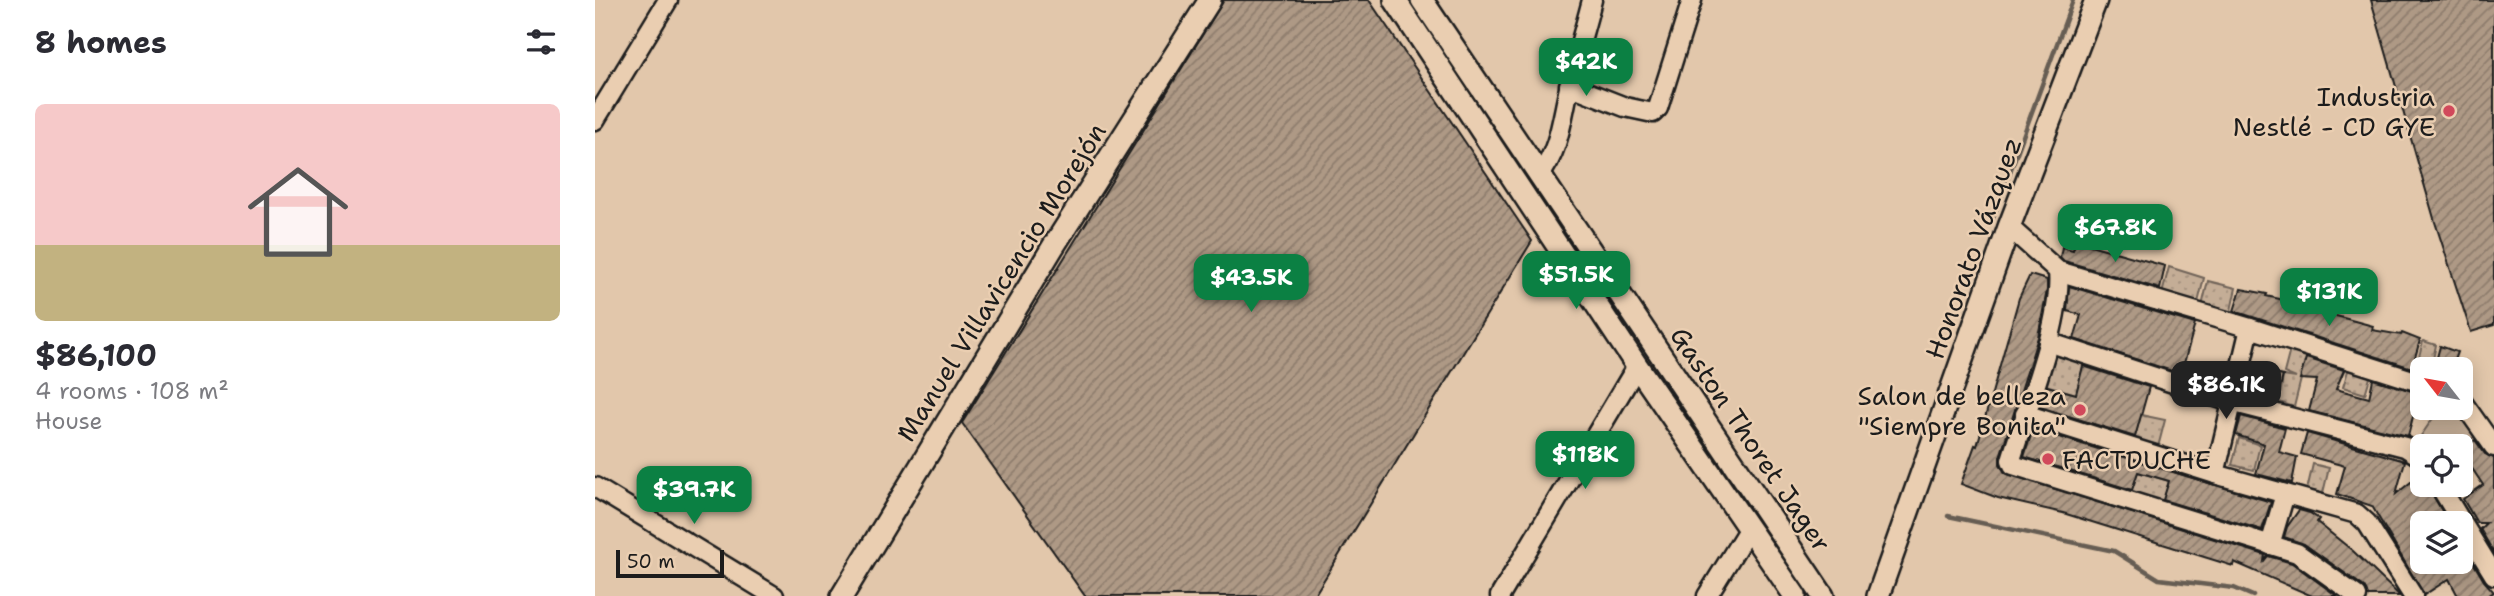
<!DOCTYPE html>
<meta charset="utf-8">
<style>
:root{--surface:#fff;--page:#f7f7f7;--text:#2b2b33;--muted:#7c7c81;--line:#e1e1e2;--accent:#0b8043}
body{margin:0;font-family:"Shantell Sans",sans-serif;background:var(--page);color:var(--text);height:100vh;display:flex;flex-direction:column;font-size:26px;white-space:nowrap}
*{box-sizing:border-box;margin:0}
p{font-size:23px;color:var(--muted)}
.icon{flex:none;width:38px;height:38px;fill:none;stroke:currentColor;stroke-width:2;stroke-linecap:round;stroke-linejoin:round}
.map{position:relative;flex:1;overflow:hidden}
.panel{display:flex;flex-direction:column;background:var(--surface);width:595px}
.panel>*{flex:none}
.needle{width:46px;rotate:301deg}
.controls{position:absolute;left:1815px;top:357px;display:grid;gap:14px}
.controls a{display:grid;place-items:center;width:63px;height:63px;border-radius:10px;background:var(--surface);box-shadow:0 4px 18px #0003;font-size:35px}
.scale{position:absolute;left:21px;bottom:18px;width:108px;box-sizing:border-box;padding-left:7px;border:4px solid #1c1c1c;border-top:0;font-size:19px;line-height:24px;white-space:nowrap;color:#1c1c1c;-webkit-text-stroke:5px #eaceb1;paint-order:stroke}
.price{position:absolute;translate:-50% -60px;padding:0 16px;border-radius:14px;background:var(--accent);color:#fff;font-size:23px;line-height:46px;filter:drop-shadow(0 2px 4px #0008)}
.price::after{content:'';position:absolute;left:50%;top:42px;width:21px;height:16px;margin-left:-10px;background:inherit;clip-path:polygon(0 0,100% 0,50% 100%)}
.price.selected{background:#222;color:#fff}
ul{padding:0;list-style:none}
li{display:grid;align-content:center;gap:14px;height:371px;padding:0 35px}
li+li{border-top:2px solid var(--line)}
li span{display:grid;place-items:center;height:217px;border-radius:10px;color:#555}
li>.icon{margin-inline-start:auto}
span .icon{width:126px;height:126px;fill:#fffc;stroke-width:1}
li b{font-size:30px}
h2{display:flex;justify-content:space-between;align-items:center;height:84px;padding:0 35px;font-size:30px}
main{display:flex;flex:1;min-height:0}
.map>svg:first-child{display:block}
.grass{fill:url(#grass-dots);stroke:#706459;stroke-width:2}
.garden{fill:#c4ad96;stroke:#706459;stroke-width:2}
.lines{fill:none;stroke-linecap:round;stroke-linejoin:round}
.stream{stroke:#665d52;stroke-width:4.5}
.building{fill:url(#building-hatch);stroke:#1c1c1c;stroke-width:2}
.minor-casing{stroke:#1c1c1c;stroke-width:23}
.tertiary-casing{stroke:#1c1c1c;stroke-width:26}
.minor{stroke:#eaceb1;stroke-width:18}
.tertiary{stroke:#eaceb1;stroke-width:21}
.poi-dot{fill:#d1495b;stroke:#eaceb1;stroke-width:2.5}
.labels{text-anchor:middle;dominant-baseline:central;stroke-width:5;stroke-linejoin:round;paint-order:stroke}
.poi-label{font-size:26px;fill:#1c1c1c;stroke:#eaceb1;text-anchor:end}
.street-label{font-size:26px;fill:#1c1c1c;stroke:#eaceb1}
</style>
<main>
<section class="panel">
<h2>8 homes<svg class="icon" aria-label="filters" viewBox="0 0 24 24"><path d="M4 7h16M4 17h16"/><circle cx="9" cy="7" r="2"/><circle cx="15" cy="17" r="2"/></svg></h2>
<ul>
<li><span style="background:linear-gradient(#f6c9c9 65%,#c2b280 0)"><svg class="icon" aria-label="home" viewBox="0 0 24 24"><path d="M3 11l9-7 9 7M6 9v11h12V9"/></svg></span><div><b>$86,100</b><p>4 rooms · 108 m²</p><p>House</p></div></li>
</ul>
</section>
<div class="map">
<svg width="1899" height="596" viewBox="0 0 1899 596">
<defs>
<pattern id="grass-dots" width="8" height="8" patternUnits="userSpaceOnUse" patternTransform="scale(1.75)"><rect width="8" height="8" fill="#c4ad96"/><path d="M2 2h.1M6 6h.1" fill="none" stroke="#a89481" stroke-width="1.8" stroke-linecap="round"/></pattern>
<pattern id="building-hatch" width="6" height="6" patternUnits="userSpaceOnUse" patternTransform="scale(1.75)"><rect width="6" height="6" fill="#ae9985"/><path d="M-1 1l2-2M0 6l6-6M5 7l2-2" fill="none" stroke="#8d7c6c"/></pattern>
</defs>
<rect width="100%" height="100%" fill="#e2c7ab"/>
<filter id="ink" filterUnits="userSpaceOnUse"><feTurbulence type="fractalNoise" baseFrequency=".0143" numOctaves="2"/><feDisplacementMap in="SourceGraphic" scale="14" xChannelSelector="R" yChannelSelector="G"/><feConvolveMatrix kernelMatrix="1 2 1 2 8 2 1 2 1" color-interpolation-filters="sRGB"/></filter>
<g filter="url(#ink)">
<!-- grass -->
<g class="grass">
<path d="M1574 267 1609 278 1602 307 1567 294Z"/>
<path d="M1613 281 1641 288 1635 315 1607 306Z"/>
<path d="M1828 341 1841 345 1836 369 1822 364Z"/>
<path d="M1696 346 1713 351 1699 407 1684 402 1688 376 1701 378 1689 373Z"/>
<path d="M1456 354 1489 363 1481 394 1447 384Z"/>
<path d="M1755 364 1777 371 1770 394 1748 387Z"/>
<path d="M1546 415 1570 420 1563 447 1539 440Z"/>
<path d="M1644 438 1665 445 1659 470 1637 465Z"/>
<path d="M1531 447 1548 453 1543 472 1574 481 1566 508 1534 499 1542 472 1525 467Z"/>
<path d="M1718 464 1734 468 1728 493 1712 490Z"/>
</g>
<!-- garden -->
<path class="garden" d="M1845 408H1866L1885 432 1869 445 1859 441C1851 449 1828 448 1821 443Z"/>
<g class="lines">
<!-- stream -->
<g class="stream">
<path d="M1398 218 1478 0"/>
<path d="M1353 516 1519 551 1564 579 1639 588 1658 596"/>
</g>
</g>
<!-- building -->
<g class="building">
<path d="M629 0H774L937 241 719 596H490L367 423Z"/>
<path d="M1776 0H1899V325L1876 332 1840 222Z"/>
<path d="M1481 241 1570 266 1565 289 1469 261 1465 257 1467 247 1478 250Z"/>
<path d="M1435 275 1452 280V290L1443 337 1405 457V464L1410 473 1670 555 1669 561 1673 556 1697 563 1742 596H1717L1639 562 1638 566 1468 513 1403 498 1366 484 1380 445 1382 446 1424 298Z"/>
<path d="M1474 286 1600 324 1586 374 1479 339 1486 315 1472 311Z"/>
<path d="M1646 289 1672 294 1671 296 1708 304V307L1778 326 1777 330 1806 335 1807 333 1825 340 1817 368 1639 311Z"/>
<path d="M1845 346 1862 352 1856 369H1839Z"/>
<path d="M1711 358 1749 370 1741 389 1774 398 1778 379 1827 394V413L1820 409 1813 436 1714 411 1722 380 1705 379Z"/>
<path d="M1488 366 1554 387 1540 437 1445 407 1452 386 1481 394Z"/>
<path d="M1657 369 1688 376 1681 402 1651 393Z"/>
<path d="M1646 416 1690 428 1684 452 1702 457 1697 483 1661 474 1669 444 1641 435Z"/>
<path d="M1438 429 1676 502 1667 530 1568 500 1574 481 1543 472 1537 490 1429 457Z"/>
<path d="M1712 433 1810 461 1801 494 1827 473V485H1832L1854 523H1827V562H1866V542L1889 581 1899 592 1893 596H1863L1854 579 1829 595 1777 506 1742 494 1750 466 1706 454Z"/>
<path d="M1880 440 1890 454 1899 458V553L1885 529 1891 523H1882L1868 499 1888 485 1872 461 1866 466V450Z"/>
<path d="M1704 510 1715 513 1724 519 1722 522 1758 551 1805 596H1773L1769 587 1709 544 1689 537 1692 527Z"/>
</g>
<g class="lines">
<defs>
<g id="minor">
<path d="M974 85 1030 107 1058 113 1063 108 1097 0"/>
<path d="M0 120 73 0"/>
<path d="M944 176C965 150 967 116 975 84 981 56 990 28 997 0"/>
<path d="M1414 227 1463 271 1655 328 1827 383"/>
<path d="M1463 271C1468 320 1431 410 1416 460L1418 465 1702 553 1762 596"/>
<path d="M1453 342 1636 402 1810 447 1827 458"/>
<path d="M1866 400 1899 447"/>
<path d="M1430 414 1620 474 1762 514 1772 523 1818 596"/>
<path d="M1620 474 1655 328"/>
<path d="M1844 485 1899 575"/>
<path d="M0 487 179 596"/>
<path d="M1675 545 1690 494"/>
<path d="M905 596 1042 366"/>
<path d="M1112 596 1154 528"/>
</g>
<g id="tertiary">
<path d="M800 0 1042 366 1200 596"/>
<path d="M827 0 1228 596"/>
<path d="M247 596 458 247 615 0"/>
<path d="M1283 596 1414 227 1501 0"/>
</g>
</defs>
<!-- minor casing -->
<use href="#minor" class="minor-casing"/>
<!-- tertiary casing -->
<use href="#tertiary" class="tertiary-casing"/>
<!-- minor -->
<use href="#minor" class="minor"/>
<!-- tertiary -->
<use href="#tertiary" class="tertiary"/>
</g>
</g>
<!-- markers -->
<g class="poi-dot">
<circle cx="1854" cy="111" r="7"/>
<circle cx="1485" cy="410" r="7"/>
<circle cx="1453" cy="459" r="7"/>
</g>
<g class="labels">
<!-- poi labels -->
<g class="poi-label">
<text x="1840" y="96">Industria<tspan x="1840" dy="30">Nestlé - CD GYE</tspan></text>
<text x="1471" y="395">Salon de belleza<tspan x="1471" dy="30">"Siempre Bonita"</tspan></text>
<text x="1467" y="459" text-anchor="start">FACTDUCHE</text>
</g>
<!-- street labels -->
<g class="street-label">
<text transform="translate(1378 248) rotate(-70)">Honorato Vázquez</text>
<text transform="translate(406 282) rotate(-58)">Manuel Villavicencio Morejón</text>
<text transform="translate(1156 439) rotate(56)">Gaston Thoret Jager</text>
</g>
</g>
</svg>
<div class="controls">
<a><svg class="needle" viewBox="-14 -14 28 28"><path d="M0-13l5 13h-10z" fill="#e53935"/><path d="M0 13l5-13h-10z" fill="#7c7c81"/></svg></a>
<a><svg class="icon" aria-label="locate" viewBox="0 0 24 24"><circle cx="12" cy="12" r="6"/><path d="M12 2v4M12 18v4M2 12h4M18 12h4"/></svg></a>
<a><svg class="icon" aria-label="layers" viewBox="0 0 24 24"><path d="M12 4l9 5-9 5-9-5zM3 14l9 5 9-5"/></svg></a>
</div>
<div class="scale">50 m</div>
<b class="price" style="left:991px;top:98px">$42K</b>
<b class="price" style="left:1520px;top:264px">$67.8K</b>
<b class="price" style="left:981px;top:311px">$51.5K</b>
<b class="price" style="left:656px;top:314px">$43.5K</b>
<b class="price" style="left:1734px;top:328px">$131K</b>
<b class="price selected" style="left:1631px;top:421px">$86.1K</b>
<b class="price" style="left:990px;top:491px">$118K</b>
<b class="price" style="left:99px;top:526px">$39.7K</b>
</div>
</main>
